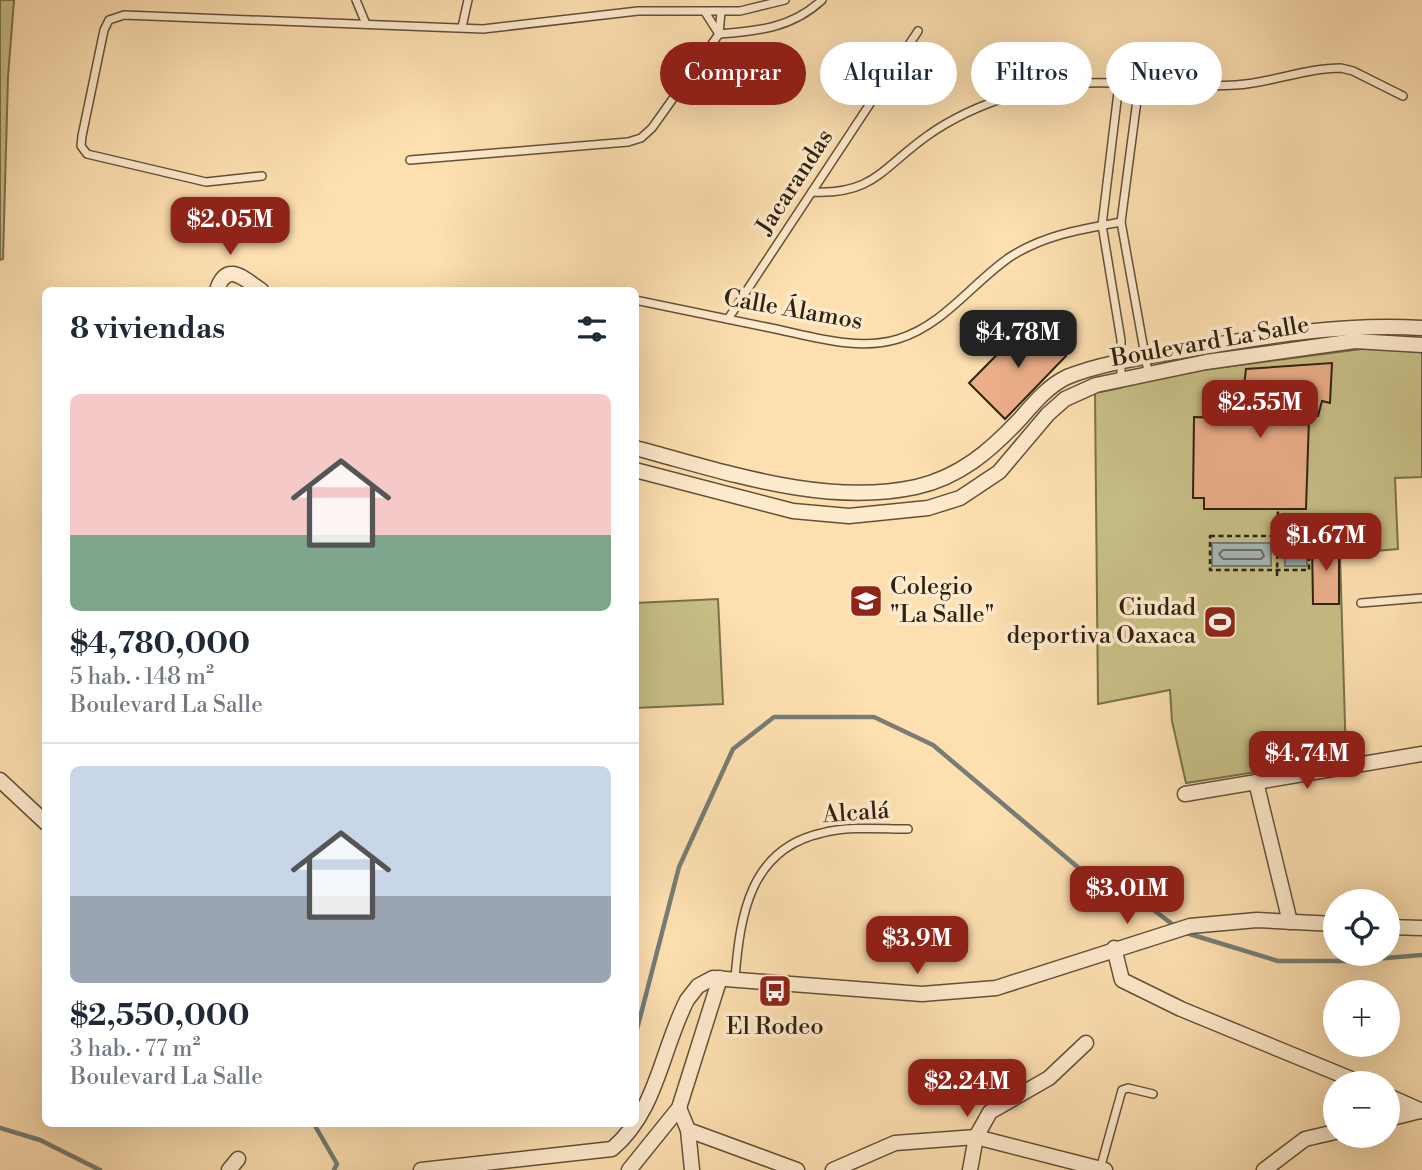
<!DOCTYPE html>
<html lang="es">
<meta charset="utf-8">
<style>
:root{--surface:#fff;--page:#f2f2f3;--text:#1f2937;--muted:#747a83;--line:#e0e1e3;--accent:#8f2418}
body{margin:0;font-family:"Libre Bodoni",serif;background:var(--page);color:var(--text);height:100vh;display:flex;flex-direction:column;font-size:26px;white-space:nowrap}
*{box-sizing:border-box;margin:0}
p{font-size:23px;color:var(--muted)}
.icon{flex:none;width:38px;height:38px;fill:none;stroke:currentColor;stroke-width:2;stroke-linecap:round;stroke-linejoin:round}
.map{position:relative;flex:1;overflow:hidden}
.panel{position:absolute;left:42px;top:287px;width:597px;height:840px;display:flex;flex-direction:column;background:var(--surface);border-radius:10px;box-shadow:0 7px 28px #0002}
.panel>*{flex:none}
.banner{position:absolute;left:660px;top:42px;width:656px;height:63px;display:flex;gap:14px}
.controls{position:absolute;left:1323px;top:889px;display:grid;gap:14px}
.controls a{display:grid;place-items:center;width:77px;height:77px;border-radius:50%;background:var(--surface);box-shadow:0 7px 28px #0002;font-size:35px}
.price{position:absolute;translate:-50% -60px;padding:0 16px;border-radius:14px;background:var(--accent);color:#fff;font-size:23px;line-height:46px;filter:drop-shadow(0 2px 4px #0008)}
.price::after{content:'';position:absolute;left:50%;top:42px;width:21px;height:16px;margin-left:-10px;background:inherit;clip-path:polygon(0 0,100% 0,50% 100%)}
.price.active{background:#222;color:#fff}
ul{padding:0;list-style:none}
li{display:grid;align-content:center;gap:14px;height:371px;padding:0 28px}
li+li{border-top:2px solid var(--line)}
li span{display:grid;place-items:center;height:217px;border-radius:10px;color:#555}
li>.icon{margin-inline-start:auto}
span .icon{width:126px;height:126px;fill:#fffc;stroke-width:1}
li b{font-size:30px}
h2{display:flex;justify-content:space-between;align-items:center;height:84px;padding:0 28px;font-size:30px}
.tag{padding:0 24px;border-radius:32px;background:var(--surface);box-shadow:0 7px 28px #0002;font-size:24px;line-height:63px}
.tag.active{background:var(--accent);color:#fff}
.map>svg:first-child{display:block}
.green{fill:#c8bf86;stroke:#7b704b;stroke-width:2}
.water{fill:#a5bab7;stroke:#757d74;stroke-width:2}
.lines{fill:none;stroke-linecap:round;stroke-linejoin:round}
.shore{stroke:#6a6e64;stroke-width:2}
.stream{stroke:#757d74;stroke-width:4.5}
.building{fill:#ecaf8a;stroke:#2e2210;stroke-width:2}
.lane-casing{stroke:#625138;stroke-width:10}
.street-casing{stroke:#625138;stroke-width:17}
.path{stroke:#2e2210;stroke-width:2.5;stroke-dasharray:5 3.5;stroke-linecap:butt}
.lane{stroke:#feeacc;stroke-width:7}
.street{stroke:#feeacc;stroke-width:14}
.labels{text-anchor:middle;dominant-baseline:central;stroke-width:7;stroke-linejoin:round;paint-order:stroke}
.street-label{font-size:24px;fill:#2e2210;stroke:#feeacc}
.poi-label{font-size:24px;fill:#2e2210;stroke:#feeacc;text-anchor:start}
</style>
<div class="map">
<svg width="1422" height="1170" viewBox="0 0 1422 1170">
<rect width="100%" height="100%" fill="#fddfb0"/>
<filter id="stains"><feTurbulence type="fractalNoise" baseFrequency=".00286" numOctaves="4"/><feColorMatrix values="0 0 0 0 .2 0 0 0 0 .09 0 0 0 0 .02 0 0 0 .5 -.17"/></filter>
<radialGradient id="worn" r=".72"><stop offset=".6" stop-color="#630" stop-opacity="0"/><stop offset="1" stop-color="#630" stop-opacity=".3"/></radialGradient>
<!-- green -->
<g class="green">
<path d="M0 0H14L8 77 3 259 0 260Z"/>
<path d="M1377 347 1422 352V477L1395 478 1398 549 1340 554 1346 758 1186 783 1172 721 1170 690 1098 704 1095 393 1120 388 1142 378Z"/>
<path d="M718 599 723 704 635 708V603Z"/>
</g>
<!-- water -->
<g class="water">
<rect x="1285" y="542" width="22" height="24"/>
<rect x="1212" y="543" width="59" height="23"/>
</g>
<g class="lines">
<!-- shore -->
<path class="shore" d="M1223 550H1261L1264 556 1261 559H1223L1219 554Z"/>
<!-- stream -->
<g class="stream">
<path d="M1183 932 1278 961H1350L1422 955"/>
<path d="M635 1037 679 867 733 749 774 717H874L933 745 1087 875 1122 886 1176 927"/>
<path d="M314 1124 337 1164 334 1170"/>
<path d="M0 1128 40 1140 100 1170"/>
</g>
</g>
<!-- building -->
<g class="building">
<path d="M1031 320 1066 356 1005 419 969 383Z"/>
<path d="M1332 363 1330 403 1322 401 1318 416 1309 418 1306 509H1204V498H1193L1194 417 1226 418 1216 388 1243 394 1246 369Z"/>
<path d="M1312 542H1339V604H1313Z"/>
</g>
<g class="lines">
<defs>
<g id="lane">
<path d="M356 0 366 24"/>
<path d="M705 12 719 34C758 31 792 28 822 0"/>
<path d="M462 27 468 0"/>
<path d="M1119 84 1102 225 1121 340V378"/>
<path d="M1139 85 1121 222 1148 372"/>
<path d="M410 160 628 142 641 138 652 128 719 34 721 12"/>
<path d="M262 176 206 182 87 154 81 146 82 136 104 30 109 20 124 15 483 29 638 11H740L785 0"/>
<path d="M812 192C873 195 882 168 927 136 952 118 984 104 1013 95 1085 71 1162 90 1236 85 1271 83 1305 68 1341 68L1353 71 1403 96"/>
<path d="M635 300C679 309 723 318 766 327 808 335 856 352 898 339 944 325 972 283 1010 257 1044 235 1082 229 1121 222"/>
<path d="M728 319 918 31"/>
<path d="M1361 603 1422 598"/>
<path d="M735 978C740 917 749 849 822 833 849 826 880 829 908 829"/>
<path d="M1100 1169 1122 1090 1128 1088 1153 1094"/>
</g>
<g id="street">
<path d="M217 290C227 259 246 281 261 290"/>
<path d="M635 448C724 471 823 507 916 487 960 477 990 451 1020 419 1034 403 1048 386 1067 377 1104 362 1152 356 1191 349 1268 336 1344 323 1422 328"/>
<path d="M635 470 793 511 849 516 928 508 960 498 999 472 1048 414 1065 399 1096 385 1206 362 1355 341 1422 345"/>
<path d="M0 780 46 823"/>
<path d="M1256 782 1290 922"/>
<path d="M1185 794 1422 754"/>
<path d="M1388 927 1422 928"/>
<path d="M1114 948 1122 980 1181 1009 1361 1083"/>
<path d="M1388 1096 1422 1111"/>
<path d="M679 1108 688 1130 692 1170"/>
<path d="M1388 1119 1420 1111"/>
<path d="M688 1130 797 1170"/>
<path d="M229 1170 238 1159"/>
<path d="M421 1170 612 1149C657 1111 661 1051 687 1000L698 986 713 978 922 994 996 988 1190 926 1257 920 1335 924"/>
<path d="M629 1170 679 1108 720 978"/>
<path d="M833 1170 895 1143 976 1137 1105 1170"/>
<path d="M970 1170 976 1137 990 1112 1049 1078 1086 1043"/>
<path d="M1264 1170 1305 1139 1335 1132"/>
</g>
</defs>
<!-- lane casing -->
<use href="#lane" class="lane-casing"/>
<!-- street casing -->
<use href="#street" class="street-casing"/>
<!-- path -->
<g class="path">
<rect x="1210" y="536" width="99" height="34"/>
<path d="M1277 576 1278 509"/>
</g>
<!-- lane -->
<use href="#lane" class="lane"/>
<!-- street -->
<use href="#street" class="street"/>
</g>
<!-- icons -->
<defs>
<symbol id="school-square" viewBox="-11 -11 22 22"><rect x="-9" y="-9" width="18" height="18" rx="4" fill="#8f2418" stroke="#feeacc"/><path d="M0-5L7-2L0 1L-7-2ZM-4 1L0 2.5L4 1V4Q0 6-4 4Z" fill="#fff"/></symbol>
<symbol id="stadium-square" viewBox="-11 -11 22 22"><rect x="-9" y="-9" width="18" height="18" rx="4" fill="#8f2418" stroke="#feeacc"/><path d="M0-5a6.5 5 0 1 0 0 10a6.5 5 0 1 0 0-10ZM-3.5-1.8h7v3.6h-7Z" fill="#fff"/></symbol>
<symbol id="bus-square" viewBox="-11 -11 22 22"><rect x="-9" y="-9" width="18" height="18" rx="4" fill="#8f2418" stroke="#feeacc"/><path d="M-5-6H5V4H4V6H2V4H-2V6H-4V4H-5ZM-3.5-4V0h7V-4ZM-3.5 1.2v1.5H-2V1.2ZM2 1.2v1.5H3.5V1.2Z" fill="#fff"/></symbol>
</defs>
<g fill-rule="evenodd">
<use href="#school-square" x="847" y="582" width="38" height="38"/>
<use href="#stadium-square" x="1201" y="603" width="38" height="38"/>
<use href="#bus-square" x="756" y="972" width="38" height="38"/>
</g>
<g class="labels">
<!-- street labels -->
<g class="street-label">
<text transform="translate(795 182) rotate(-57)">Jacarandas</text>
<text transform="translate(793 310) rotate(10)">Calle Álamos</text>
<text transform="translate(1210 342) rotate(-10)">Boulevard La Salle</text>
<text transform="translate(856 813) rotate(-4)">Alcalá</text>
</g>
<!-- poi labels -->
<g class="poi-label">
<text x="890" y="587">Colegio<tspan x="890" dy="28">"La Salle"</tspan></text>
<text x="1196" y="608" text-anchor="end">Ciudad<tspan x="1196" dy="28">deportiva Oaxaca</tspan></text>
<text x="775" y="1027" text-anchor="middle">El Rodeo</text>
</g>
</g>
<rect width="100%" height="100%" filter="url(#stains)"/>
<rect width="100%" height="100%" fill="url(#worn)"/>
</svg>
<div class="controls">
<a><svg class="icon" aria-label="locate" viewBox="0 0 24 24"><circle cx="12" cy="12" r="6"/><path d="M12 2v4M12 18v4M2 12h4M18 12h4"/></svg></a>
<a>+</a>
<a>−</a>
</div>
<b class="price" style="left:230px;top:257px">$2.05M</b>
<b class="price active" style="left:1018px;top:370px">$4.78M</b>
<b class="price" style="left:1260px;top:440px">$2.55M</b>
<b class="price" style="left:1326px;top:573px">$1.67M</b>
<b class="price" style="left:1307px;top:791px">$4.74M</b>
<b class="price" style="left:1127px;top:926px">$3.01M</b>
<b class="price" style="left:917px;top:976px">$3.9M</b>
<b class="price" style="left:967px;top:1119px">$2.24M</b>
<div class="banner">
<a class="tag active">Comprar</a>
<a class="tag">Alquilar</a>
<a class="tag">Filtros</a>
<a class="tag">Nuevo</a>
</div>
<section class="panel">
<h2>8 viviendas<svg class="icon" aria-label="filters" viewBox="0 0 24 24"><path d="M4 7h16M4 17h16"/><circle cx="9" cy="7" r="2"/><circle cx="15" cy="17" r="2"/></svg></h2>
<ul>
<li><span style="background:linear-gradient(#f6c9c9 65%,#7fa58c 0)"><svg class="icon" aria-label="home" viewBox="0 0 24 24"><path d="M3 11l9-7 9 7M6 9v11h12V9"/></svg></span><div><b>$4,780,000</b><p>5 hab. · 148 m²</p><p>Boulevard La Salle</p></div></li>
<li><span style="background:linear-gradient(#c9d6e8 60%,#9aa5b1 0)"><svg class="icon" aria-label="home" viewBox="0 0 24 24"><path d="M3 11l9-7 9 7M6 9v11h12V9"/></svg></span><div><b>$2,550,000</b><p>3 hab. · 77 m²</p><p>Boulevard La Salle</p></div></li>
</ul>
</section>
</div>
